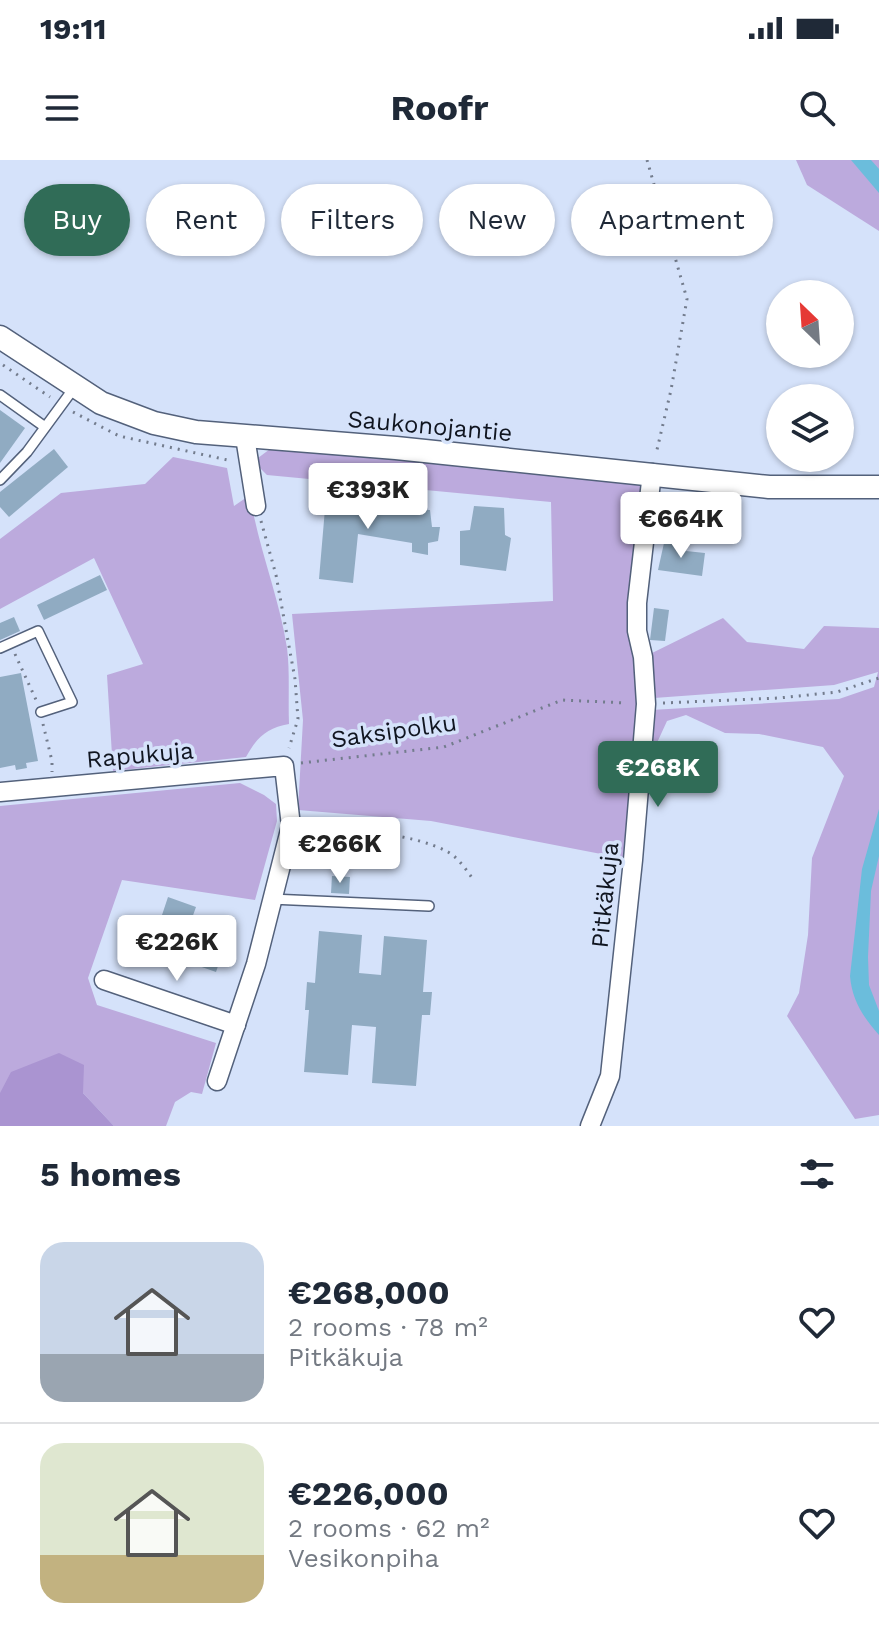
<!DOCTYPE html>
<meta charset="utf-8">
<style>
:root{--surface:#fff;--page:#f6f6f7;--text:#1f2937;--muted:#747a83;--line:#e0e1e3;--accent:#306c57}
body{margin:0;font-family:"Work Sans",sans-serif;background:var(--page);color:var(--text);height:100vh;display:flex;flex-direction:column;font-size:30px;white-space:nowrap}
*{box-sizing:border-box;margin:0}
p{font-size:26px;color:var(--muted)}
.icon{flex:none;width:44px;height:44px;fill:none;stroke:currentColor;stroke-width:2;stroke-linecap:round;stroke-linejoin:round}
.map{position:relative;height:966px;overflow:hidden}
.side{display:flex;flex-direction:column;background:var(--surface);flex:1}
.side>*{flex:none}
.top-card{position:absolute;left:24px;top:24px;width:832px;height:72px;display:flex;gap:16px}
.needle{width:52px;rotate:335deg}
.tools{position:absolute;left:766px;top:120px;display:grid;gap:16px}
.tools a{display:grid;place-items:center;width:88px;height:88px;border-radius:50%;background:var(--surface);box-shadow:0 2px 6px #0004;font-size:40px}
.price{position:absolute;translate:-50% -68px;padding:0 18px;border-radius:8px;background:#fff;color:#222;font-size:26px;line-height:52px;filter:drop-shadow(0 2px 4px #0008)}
.price::after{content:'';position:absolute;left:50%;top:48px;width:24px;height:18px;margin-left:-12px;background:inherit;clip-path:polygon(0 0,100% 0,50% 100%)}
.price.on{background:var(--accent);color:#fff}
ul{padding:0;list-style:none}
li{display:flex;align-items:center;gap:24px;height:200px;padding:0 40px}
li+li{border-top:2px solid var(--line)}
li span{display:grid;place-items:center;flex:none;width:224px;height:160px;border-radius:24px;color:#555}
li>.icon{margin-inline-start:auto}
span .icon{width:96px;height:96px;fill:#fffc;stroke-width:1}
li b{font-size:34px}
h2{display:flex;justify-content:space-between;align-items:center;height:96px;padding:0 40px;font-size:34px}
.chip{padding:0 28px;border-radius:36px;background:var(--surface);box-shadow:0 2px 6px #0004;font-size:28px;line-height:72px}
.chip.on{background:var(--accent);color:#fff}
.status{display:flex;justify-content:space-between;align-items:center;height:56px;padding:0 40px;background:var(--surface);direction:ltr}
.status svg{height:22px;fill:currentColor}
header{display:flex;justify-content:space-between;align-items:center;height:104px;padding:0 40px;background:var(--surface);font-size:36px;font-weight:700}
.map>svg:first-child{display:block}
.green{fill:#bcaadd}
.forest{fill:#aa94d1}
.water{fill:#6bbddc}
.building{fill:#90abc2}
.lines{fill:none;stroke-linecap:round;stroke-linejoin:round}
.service-casing{stroke:#53617b;stroke-width:12}
.minor-casing{stroke:#53617b;stroke-width:21}
.tertiary-casing{stroke:#53617b;stroke-width:25}
.path{stroke:#737c8d;stroke-width:3;stroke-dasharray:2 6;stroke-linecap:butt}
.service{stroke:#fff;stroke-width:9}
.minor{stroke:#fff;stroke-width:18}
.tertiary{stroke:#fff;stroke-width:22}
.labels{text-anchor:middle;dominant-baseline:central;stroke-width:7;stroke-linejoin:round;paint-order:stroke}
.street-label{font-size:24px;fill:#101520;stroke:#d5e2fa}
</style>
<div class="status"><b>19:11</b><svg viewBox="0 0 49 12"><path d="M0 12V9h3v3zM5 12V6h3v6zM10 12V3h3v9zM15 12V0h3v12zM26 1h20v11H26zM47 4h2v5h-2z"/></svg></div>
<header><svg class="icon" aria-label="menu" viewBox="0 0 24 24"><path d="M4 6h16M4 12h16M4 18h16"/></svg>Roofr<svg class="icon" aria-label="search" viewBox="0 0 24 24"><circle cx="10" cy="10" r="6"/><path d="M15 15l6 6"/></svg></header>
<div class="map">
<svg width="879" height="966" viewBox="0 0 879 966">
<rect width="100%" height="100%" fill="#d5e2fa"/>
<!-- green -->
<g class="green">
<path d="M796 0H879V71L807 25Z"/>
<path d="M274 286 642 324 639 531 627 699 431 661 298 650 303 560 292 454 553 441 551 342 267 315 260 308 258 298Z"/>
<path d="M173 297 227 308 234 346 250 335C258 387 279 436 287 488 290 512 288 539 289 564 267 568 257 577 246 597L113 611 107 515 143 504 94 398 0 449V379L61 333 145 324Z"/>
<path d="M723 458 747 482 804 489 824 466 879 468V955L855 959 787 856 799 833 808 775 812 698 844 616 823 587 759 574 725 573 686 555 667 561 656 585H648L651 550 839 539 874 527 878 512 834 525 654 538 648 495Z"/>
<path d="M240 623 264 635 276 644 277 661 255 740 122 720 88 818 97 845 216 883 202 934 191 932 175 942 166 966H114L83 933H0V646Z"/>
</g>
<!-- forest -->
<path class="forest" d="M59 893 84 905 83 933 114 966H0V933L11 912Z"/>
<!-- water -->
<g class="water">
<path d="M851 0H871L879 9V33Z"/>
<path d="M879 649V696L871 731 868 797 869 825 879 851V875C863 857 852 840 850 816L862 709Z"/>
</g>
<!-- building -->
<g class="building">
<path d="M0 250 25 268 0 303Z"/>
<path d="M54 289 68 307 9 357 0 347V332Z"/>
<path d="M354 328H370L373 347 430 350 432 367H440L438 381 428 383V395L412 392V383L358 374 353 423 319 419 326 337H350Z"/>
<path d="M474 346 504 348 505 375 511 378 506 411 460 405V371L470 370Z"/>
<path d="M664 383 687 386 686 391 705 393 702 416 658 410Z"/>
<path d="M100 415 107 430 44 460 37 445Z"/>
<path d="M654 448 669 450 665 481 650 480Z"/>
<path d="M14 457 20 471 0 480V463Z"/>
<path d="M21 513 38 601 26 603 27 608 16 610 15 605 0 608V517Z"/>
<path d="M332 716 350 717 349 734 331 733Z"/>
<path d="M168 737 196 747 191 761 229 774 216 812 159 792 165 777 156 773Z"/>
<path d="M319 771 362 775 359 813 381 815 384 776 427 780 423 832H432L430 855H422L416 926 372 923 376 867 352 865 348 915 304 912 309 850H305L307 822 315 823Z"/>
</g>
<g class="lines">
<defs>
<g id="service">
<path d="M0 235 45 267"/>
<path d="M0 320 27 292 74 228"/>
<path d="M0 488 38 471 72 542 41 552"/>
<path d="M271 739 429 746"/>
</g>
<g id="minor">
<path d="M245 277 256 346"/>
<path d="M0 632 284 606 291 666 256 804 217 921"/>
<path d="M104 820 236 865"/>
<path d="M590 966 610 916 633 700 646 544 643 497 637 471V443L652 313"/>
</g>
<path id="tertiary" d="M0 177 101 243 154 263 196 272 396 288 769 327H879"/>
</defs>
<!-- service casing -->
<use href="#service" class="service-casing"/>
<!-- minor casing -->
<use href="#minor" class="minor-casing"/>
<!-- tertiary casing -->
<use href="#tertiary" class="tertiary-casing"/>
<!-- path -->
<g class="path">
<path d="M647 0 687 139 671 230 656 294"/>
<path d="M3 205 50 237"/>
<path d="M73 252 119 276 232 301"/>
<path d="M261 361 276 415 295 519 298 559 289 588"/>
<path d="M15 494 37 542"/>
<path d="M663 543 779 538 837 532 879 518"/>
<path d="M43 564 52 601V612"/>
<path d="M301 603 444 587 562 540 627 543"/>
<path d="M307 667C348 670 411 672 448 692 459 698 466 710 473 719"/>
</g>
<!-- service -->
<use href="#service" class="service"/>
<!-- minor -->
<use href="#minor" class="minor"/>
<!-- tertiary -->
<use href="#tertiary" class="tertiary"/>
</g>
<g class="labels">
<!-- street labels -->
<g class="street-label">
<text transform="translate(430 266) rotate(5)">Saukonojantie</text>
<text transform="translate(394 571) rotate(-8)">Saksipolku</text>
<text transform="translate(140 595) rotate(-5)">Rapukuja</text>
<text transform="translate(605 735) rotate(-84)">Pitkäkuja</text>
</g>
</g>
</svg>
<div class="tools">
<a><svg class="needle" viewBox="-14 -14 28 28"><path d="M0-13l5 13h-10z" fill="#e53935"/><path d="M0 13l5-13h-10z" fill="#747a83"/></svg></a>
<a><svg class="icon" aria-label="layers" viewBox="0 0 24 24"><path d="M12 4l9 5-9 5-9-5zM3 14l9 5 9-5"/></svg></a>
</div>
<b class="price" style="left:368px;top:371px">€393K</b>
<b class="price" style="left:681px;top:400px">€664K</b>
<b class="price on" style="left:658px;top:649px">€268K</b>
<b class="price" style="left:340px;top:725px">€266K</b>
<b class="price" style="left:177px;top:823px">€226K</b>
<div class="top-card">
<a class="chip on">Buy</a>
<a class="chip">Rent</a>
<a class="chip">Filters</a>
<a class="chip">New</a>
<a class="chip">Apartment</a>
</div>
</div>
<section class="side">
<h2>5 homes<svg class="icon" aria-label="filters" viewBox="0 0 24 24"><path d="M4 7h16M4 17h16"/><circle cx="9" cy="7" r="2"/><circle cx="15" cy="17" r="2"/></svg></h2>
<ul>
<li><span style="background:linear-gradient(#c9d6e8 70%,#9aa5b1 0)"><svg class="icon" aria-label="home" viewBox="0 0 24 24"><path d="M3 11l9-7 9 7M6 9v11h12V9"/></svg></span><div><b>€268,000</b><p>2 rooms · 78 m²</p><p>Pitkäkuja</p></div><svg class="icon" aria-label="heart" viewBox="0 0 24 24"><path d="M12 20l-8-8c-3-5 5-10 8-4 3-6 11-1 8 4z"/></svg></li>
<li><span style="background:linear-gradient(#dfe7d0 70%,#c2b280 0)"><svg class="icon" aria-label="home" viewBox="0 0 24 24"><path d="M3 11l9-7 9 7M6 9v11h12V9"/></svg></span><div><b>€226,000</b><p>2 rooms · 62 m²</p><p>Vesikonpiha</p></div><svg class="icon" aria-label="heart" viewBox="0 0 24 24"><path d="M12 20l-8-8c-3-5 5-10 8-4 3-6 11-1 8 4z"/></svg></li>
</ul>
</section>
